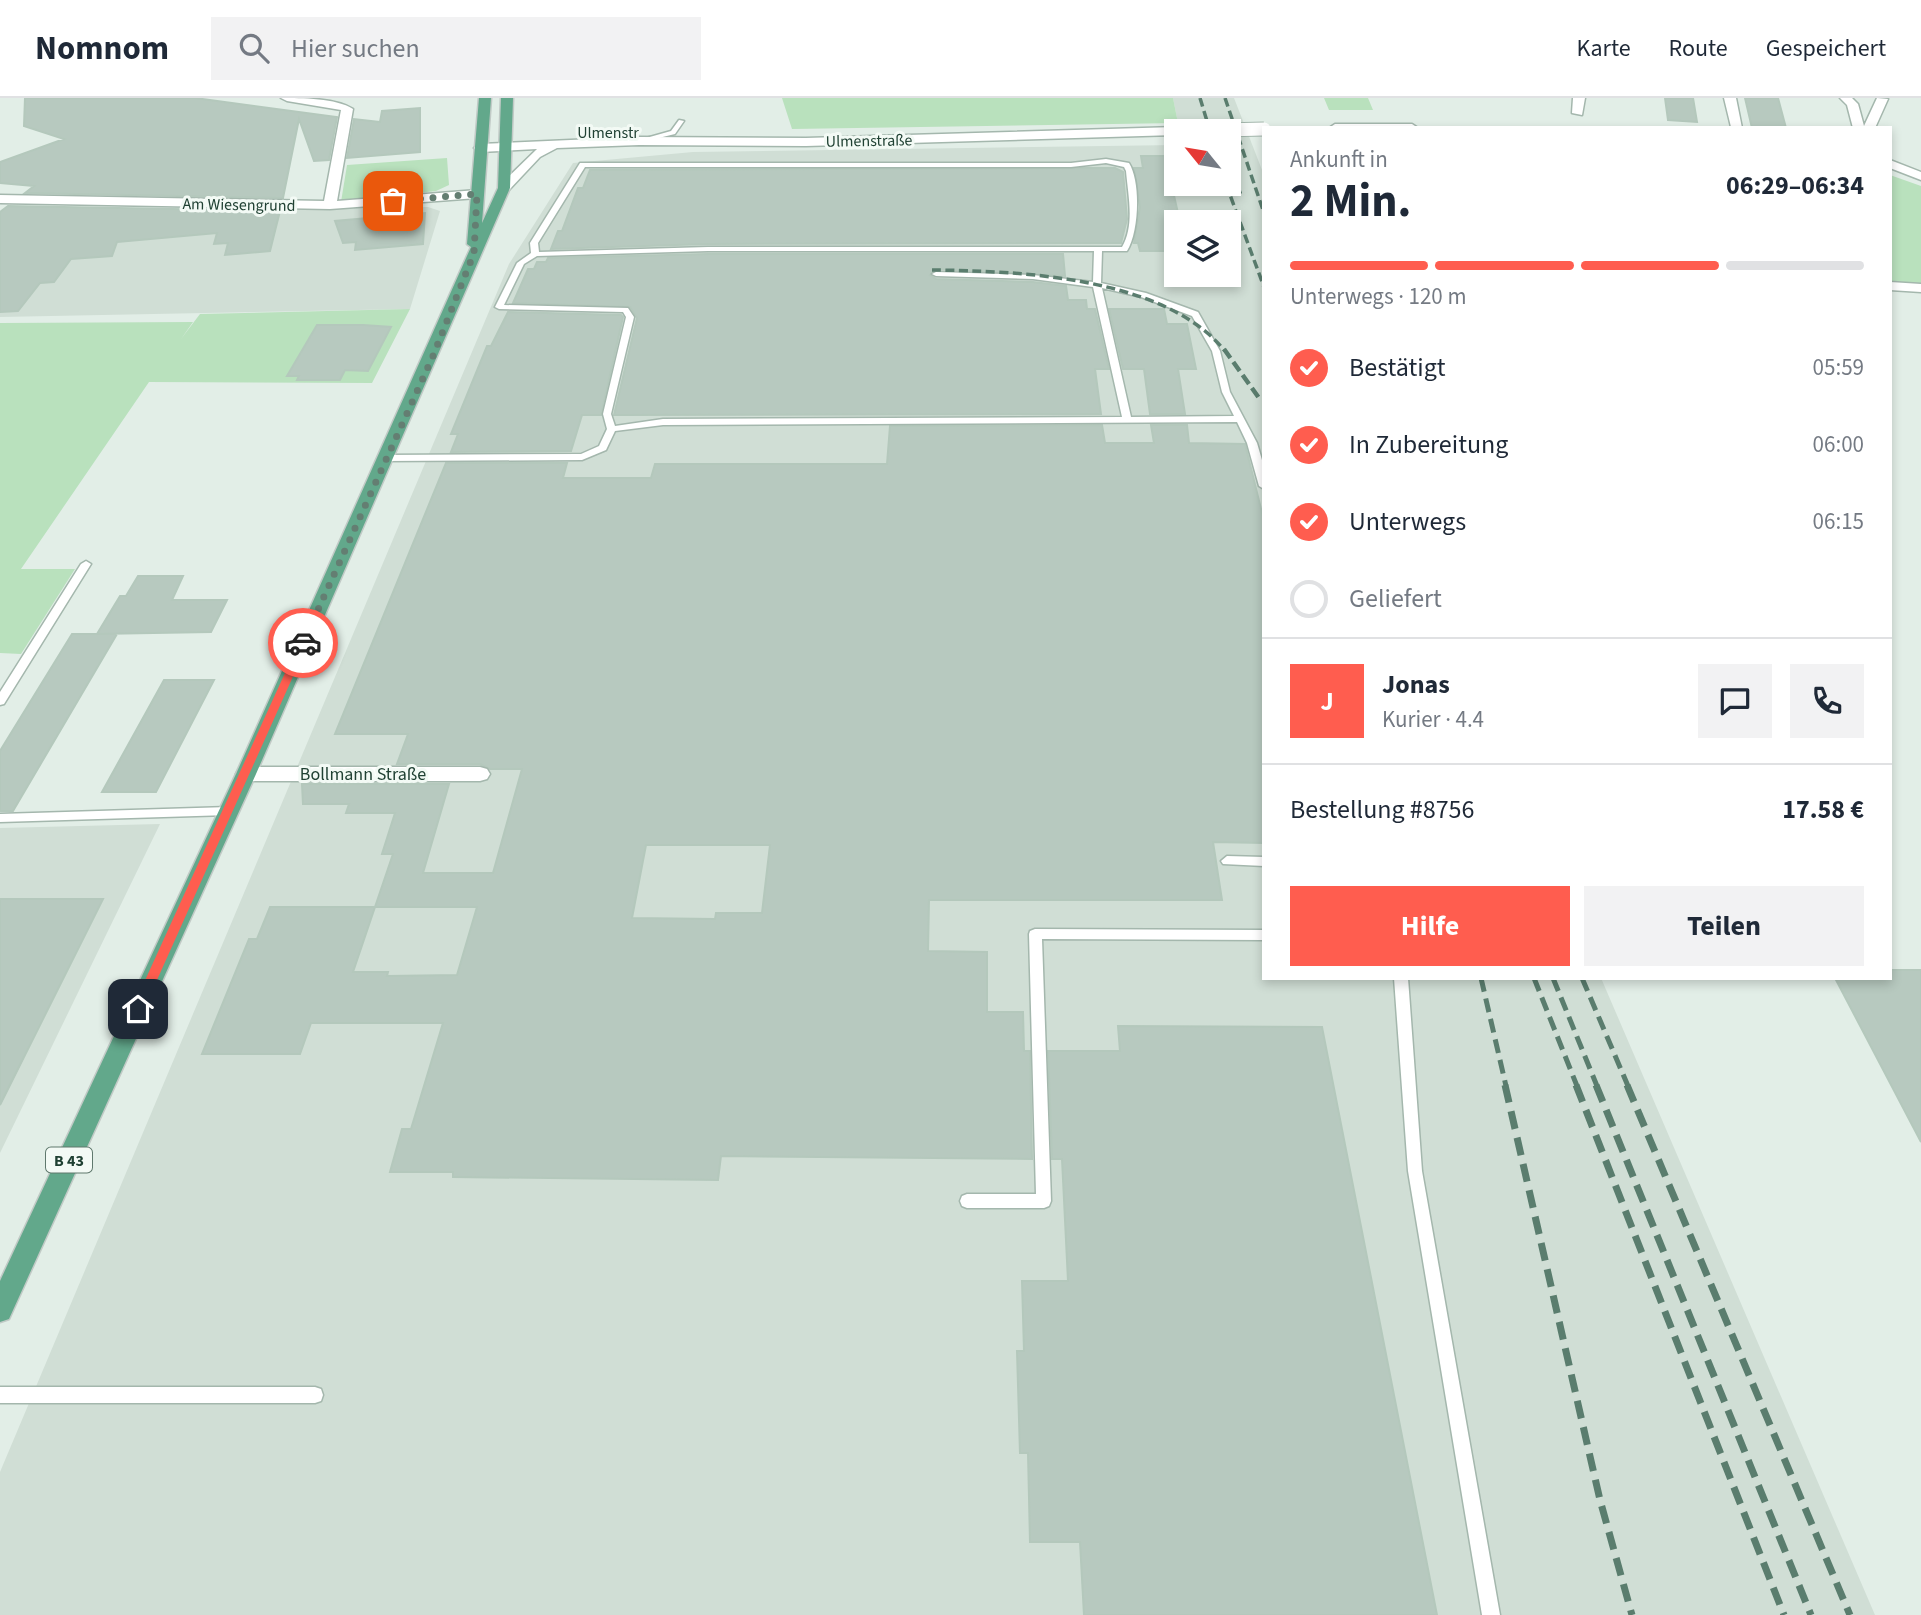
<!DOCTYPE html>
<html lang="de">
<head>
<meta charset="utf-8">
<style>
	body { margin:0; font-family:"Source Sans 3",sans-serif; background:#f2f2f3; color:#1f2937; height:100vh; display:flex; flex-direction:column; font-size:26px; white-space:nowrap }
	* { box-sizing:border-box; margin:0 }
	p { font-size:23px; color:#747a83 }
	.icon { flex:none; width:38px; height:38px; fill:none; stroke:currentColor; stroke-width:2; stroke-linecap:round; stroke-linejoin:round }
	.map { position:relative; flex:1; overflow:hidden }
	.sheet { position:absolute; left:1262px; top:28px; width:630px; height:854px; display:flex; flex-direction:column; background:#fff; border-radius:0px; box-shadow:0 4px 10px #0003 }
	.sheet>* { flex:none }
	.needle { width:46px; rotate:300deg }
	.fabs { position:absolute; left:1164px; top:21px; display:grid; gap:14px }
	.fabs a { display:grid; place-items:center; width:77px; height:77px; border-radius:0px; background:#fff; box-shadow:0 4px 10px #0003; font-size:35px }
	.pin { position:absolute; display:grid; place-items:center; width:60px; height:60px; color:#fff; margin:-30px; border-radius:14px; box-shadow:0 4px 10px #0006 }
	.courier { position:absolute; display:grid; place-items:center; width:70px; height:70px; margin:-35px; border:5px solid #ff5d4f; border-radius:50%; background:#fff; color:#222; box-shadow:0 2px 9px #0007 }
	.summary em { font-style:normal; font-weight:700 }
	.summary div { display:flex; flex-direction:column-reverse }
	.summary { display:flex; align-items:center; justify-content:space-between; height:119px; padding:0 28px }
	h1 { font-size:46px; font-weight:700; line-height:52px }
	.bar { display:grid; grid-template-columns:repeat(4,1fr); gap:10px 7px; align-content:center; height:84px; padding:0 28px }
	.bar i { height:9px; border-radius:5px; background:#e0e1e3 }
	.bar .selected { background:#ff5d4f }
	.bar p { grid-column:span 4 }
	.line { display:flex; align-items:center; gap:18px; padding:0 28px; border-top:2px solid #e0e1e3 }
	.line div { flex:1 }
	.round { display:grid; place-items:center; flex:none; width:74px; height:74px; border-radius:0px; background:#f2f2f3 }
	ol { padding:0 28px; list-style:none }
	li { display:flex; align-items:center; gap:21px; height:77px }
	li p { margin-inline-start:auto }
	li .icon { padding:7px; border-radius:50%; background:#ff5d4f; color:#fff; stroke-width:4 }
	li:last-child { color:#747a83 }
	li i { width:38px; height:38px; border:4px solid #e0e1e3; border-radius:50% }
	.button { display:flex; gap:14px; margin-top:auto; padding:14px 28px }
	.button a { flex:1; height:80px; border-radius:0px; background:#ff5d4f; color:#fff; font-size:28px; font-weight:700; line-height:80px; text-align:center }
	.button a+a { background:#f2f2f3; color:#1f2937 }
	header { display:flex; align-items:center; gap:42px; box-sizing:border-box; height:98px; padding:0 35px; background:#fff; border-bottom:2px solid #e0e1e3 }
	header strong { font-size:33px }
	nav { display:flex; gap:38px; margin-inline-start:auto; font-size:24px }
	.search { width:490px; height:63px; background:#f2f2f3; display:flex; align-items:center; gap:18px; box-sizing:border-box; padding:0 24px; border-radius:0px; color:#747a83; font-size:26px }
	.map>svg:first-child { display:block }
	.built { fill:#d0ded5; fill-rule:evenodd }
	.green { fill:#b9e1bd }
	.building { fill:#b7c9bf; stroke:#b4c8bc; stroke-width:2; fill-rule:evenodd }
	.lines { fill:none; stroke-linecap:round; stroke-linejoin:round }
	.service-casing { stroke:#a4b7ad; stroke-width:3 }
	.minor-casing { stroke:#a4b7ad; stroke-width:3 }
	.primary-casing { stroke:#c1cac6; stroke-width:3 }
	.service { fill:#fff; fill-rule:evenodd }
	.minor { fill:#fff; fill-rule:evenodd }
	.primary { fill:#62a88b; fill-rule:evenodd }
	.rail-far3 { stroke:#5a7d6e; stroke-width:3.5; stroke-dasharray:9 4.5; stroke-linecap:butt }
	.rail-far2 { stroke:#5a7d6e; stroke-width:4.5; stroke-dasharray:11 5; stroke-linecap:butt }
	.rail-far1 { stroke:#5a7d6e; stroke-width:5; stroke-dasharray:14 7; stroke-linecap:butt }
	.rail { stroke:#5a7d6e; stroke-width:7; stroke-dasharray:18 9; stroke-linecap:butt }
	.minor-bridge-casing { stroke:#a4b7ad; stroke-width:15; stroke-linecap:butt }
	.minor-bridge { stroke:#fff; stroke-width:13 }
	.route { fill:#ff5d4f }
	.done { stroke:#647e72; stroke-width:7; stroke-dasharray:0 12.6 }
	.labels { text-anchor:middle; stroke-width:6; stroke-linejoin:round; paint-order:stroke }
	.far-street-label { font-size:16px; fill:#204133; stroke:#f3faf5 }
	.shield { fill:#f3faf5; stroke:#5f786d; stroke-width:2 }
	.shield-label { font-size:16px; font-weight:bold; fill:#204133 }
	.street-label { font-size:18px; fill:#204133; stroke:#f3faf5 }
</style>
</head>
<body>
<header>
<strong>Nomnom</strong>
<div class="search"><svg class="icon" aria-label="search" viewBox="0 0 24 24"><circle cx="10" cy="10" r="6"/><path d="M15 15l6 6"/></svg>Hier suchen</div>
<nav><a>Karte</a><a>Route</a><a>Gespeichert</a></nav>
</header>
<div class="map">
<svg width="1921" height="1517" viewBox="0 0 1921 1517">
	<rect width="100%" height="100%" fill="#e2eee7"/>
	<path class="built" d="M 1173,0 L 1234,0 L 1264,77 L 1264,880 L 1601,880 L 1875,1517 L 0,1517 L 0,1374 L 509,166 L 573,65 L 693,54 L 1176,47 L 1176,86 L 1228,86 L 1228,33 L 1184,33 L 1178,25 ZM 1176,124 L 1228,124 L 1228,177 L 1176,177 Z
		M 428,109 L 440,113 L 410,211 L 0,219 L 0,166 L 144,112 Z
		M 160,726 L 0,1055 L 0,730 Z"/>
	<path class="green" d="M 782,0 L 1173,0 L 1178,25 L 792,31 Z
		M 1324,0 L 1368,0 L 1373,12 L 1329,12 Z
		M 447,60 L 449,87 L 436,93 L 341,104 L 347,67 Z
		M 1890,77 L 1921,88 L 1921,185 L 1890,184 Z
		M 410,211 L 372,285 L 149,284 L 21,471 L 75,471 L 21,556 L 0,555 L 0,225 L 193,224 L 181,241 L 200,216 Z"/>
	<path class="building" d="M 25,0 L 195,0 L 337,19 L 329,62 L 314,63 L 299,21 L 283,100 L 25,95 L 34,88 L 0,85 L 0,64 L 64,41 L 24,28 Z
		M 1665,0 L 1693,0 L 1697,24 L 1668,22 Z
		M 1745,0 L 1778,0 L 1786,30 L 1752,30 Z
		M 420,10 L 420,54 L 347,60 L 354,21 L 380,24 L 382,13 Z
		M 1141,58 L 1165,58 L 1180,124 L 1176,124 L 1176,153 L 1140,153 L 1138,145 L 1134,145 L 1140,109 L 1134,70 L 1143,70 Z
		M 1088,70 L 1115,70 L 1123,74 L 1127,121 L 1121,145 L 708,146 L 551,151 L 558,133 L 562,133 L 578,90 L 583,90 L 590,72 Z
		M 8,108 L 280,113 L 270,153 L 225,157 L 228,145 L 214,146 L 217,135 L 117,144 L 112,158 L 71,161 L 54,184 L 40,185 L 18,213 L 0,214 L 0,114 Z
		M 425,115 L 423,146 L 355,152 L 356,144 L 343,145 L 335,123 Z
		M 708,156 L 1063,156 L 1065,178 L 936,171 L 930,177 L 936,181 L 1033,184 L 1066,188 L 1068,202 L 1086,202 L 1087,211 L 1095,211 L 1109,271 L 1095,271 L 1101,316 L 614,317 L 637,220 L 630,209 L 513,205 L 528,171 L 534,171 L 537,164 L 546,164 L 548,160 Z
		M 1109,211 L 1164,211 L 1167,226 L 1187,226 L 1196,271 L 1178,271 L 1185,316 L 1150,316 L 1144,271 L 1123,271 Z
		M 508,214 L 621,217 L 623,219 L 601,317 L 582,317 L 571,353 L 451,354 L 458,336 L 451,336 L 487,248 L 491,248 Z
		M 317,227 L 363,227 L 391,229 L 368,273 L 345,272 L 340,282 L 297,282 L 299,278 L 287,278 Z
		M 1102,327 L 1105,345 L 1154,345 L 1151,327 L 1187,327 L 1189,345 L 1245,346 L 1264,423 L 1264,745 L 1213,744 L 1222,802 L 929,802 L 928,853 L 987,854 L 987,914 L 1023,914 L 1024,953 L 1030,953 L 1032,1061 L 721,1058 L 718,1082 L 453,1079 L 453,1074 L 390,1074 L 402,1031 L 411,1031 L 443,925 L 311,925 L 300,956 L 202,956 L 249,841 L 257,841 L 270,809 L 375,809 L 393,756 L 382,756 L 395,715 L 346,715 L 349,706 L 303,706 L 302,686 L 449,686 L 423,775 L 493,775 L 522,671 L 490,671 L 480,666 L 397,666 L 408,636 L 335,636 L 446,365 L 567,365 L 563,380 L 651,380 L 655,366 L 887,366 L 890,328 ZM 646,747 L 770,747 L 762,815 L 716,815 L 715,821 L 632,820 ZM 375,809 L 477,809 L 457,877 L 387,878 L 388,874 L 353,874 Z
		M 138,478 L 183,478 L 172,502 L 227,502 L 211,534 L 97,536 L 120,498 L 126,498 Z
		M 72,536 L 117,536 L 13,713 L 0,713 L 0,653 Z
		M 164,582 L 214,582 L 156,694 L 102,694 Z
		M 0,801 L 103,801 L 0,1007 Z
		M 1890,872 L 1921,872 L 1921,1044 L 1835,880 L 1890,880 Z
		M 1118,928 L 1322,929 L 1437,1517 L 1084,1517 L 1080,1444 L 1030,1444 L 1028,1355 L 1020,1355 L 1017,1253 L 1024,1253 L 1022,1183 L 1068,1183 L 1062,1061 L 1052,1061 L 1048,953 L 1120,953 Z"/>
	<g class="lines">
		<defs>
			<path id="service" d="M 679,22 L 684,23 L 675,36 L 642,44 L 639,42 L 671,33 Z
				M 1106,61 L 1129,65 C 1141,84 1139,134 1127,153 L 1102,153 L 1101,185 L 1146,195 L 1198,214 L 1220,253 L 1230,294 L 1257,345 L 1264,369 L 1264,391 L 1259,388 L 1247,345 L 1237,324 L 663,327 L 615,333 L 606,352 L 582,362 L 385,363 L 380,360 L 385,357 L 581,356 L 599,348 L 607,331 L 603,316 L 626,219 L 623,214 L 499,211 L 495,209 L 517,165 L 531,155 L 530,145 L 580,65 L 1071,65 ZM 1106,65 L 1124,69 L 1126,73 C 1128,97 1135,127 1122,149 L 708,149 L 539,154 L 538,145 L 585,69 L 1071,69 ZM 708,153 L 1094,153 L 1093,184 L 1033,177 L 936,174 L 932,176 L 936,178 L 1033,181 L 1093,189 L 1122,319 L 663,321 L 615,328 L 611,316 L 634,219 L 628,210 L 504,207 L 524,166 L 537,158 ZM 1102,190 L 1141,199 L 1192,218 L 1212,253 L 1222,294 L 1234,318 L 1131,319 Z
				M 86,463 L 91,466 L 4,606 L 0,607 L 0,594 L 81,466 Z
				M 229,709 L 235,713 L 229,717 L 0,724 L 0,716 Z
				M 1227,758 L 1264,759 L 1264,768 L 1223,766 L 1221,763 Z
				M 1035,831 L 1264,832 L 1264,842 L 1042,841 L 1051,1103 L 1049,1108 L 1044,1110 L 967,1110 L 962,1108 L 960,1103 L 962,1098 L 967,1096 L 1036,1096 L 1029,836 L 1030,833 Z
				M 1394,880 L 1408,880 L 1422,1073 L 1500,1517 L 1482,1517 L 1408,1073 Z
				M 0,1289 L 315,1289 L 321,1291 L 323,1297 L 321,1303 L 315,1305 L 0,1305 Z"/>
			<path id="minor" d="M 281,0 C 302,0 336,0 353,11 L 337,103 L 477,92 L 483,96 L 477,100 L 330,111 L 0,105 L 0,97 L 324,103 L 341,12 L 287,3 Z
				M 1573,0 L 1585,0 L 1582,17 L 1572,15 Z
				M 1724,0 L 1736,0 L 1742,30 L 1731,29 Z
				M 1840,0 L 1852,0 L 1858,6 L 1864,28 L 1877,0 L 1888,1 L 1875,30 L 1853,30 L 1847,7 Z
				M 1335,26 L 1412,26 L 1418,30 L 1329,30 Z
				M 1176,29 L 1182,33 L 1176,33 L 1176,37 L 806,48 L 639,47 L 557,50 L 540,59 L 508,93 L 500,93 L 500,87 L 537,51 L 480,54 L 474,50 L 480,46 L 639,39 L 806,40 Z
				M 1890,62 L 1921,74 L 1921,82 L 1890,70 Z
				M 1890,184 L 1921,186 L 1921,194 L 1890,192 Z
				M 246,669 L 480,669 L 487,671 L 490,676 L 487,681 L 480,683 L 246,683 L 239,681 L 236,676 L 239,671 Z"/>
			<path id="primary" d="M 479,0 L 491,0 L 482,125 L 498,90 L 501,0 L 513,0 L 510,90 L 256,676 L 9,1221 L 0,1224 L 0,1183 L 236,676 L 471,149 L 467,146 Z"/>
		</defs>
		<use href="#service" class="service-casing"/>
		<use href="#minor" class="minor-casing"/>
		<use href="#primary" class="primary-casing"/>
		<use href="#service" class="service"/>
		<use href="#minor" class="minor"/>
		<use href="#primary" class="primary"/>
		<path class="rail-far3" d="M 1200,0 L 1210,33
			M 1225,0 L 1264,115
			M 1228,62 L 1241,97
			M 1226,86 L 1264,189
			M 932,172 C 1021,173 1165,179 1225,253"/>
		<path class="rail-far2" d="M 1224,251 L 1259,300"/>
		<path class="rail-far1" d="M 1481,880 L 1506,988
			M 1534,880 L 1577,988
			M 1553,880 L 1597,988
			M 1582,880 L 1628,988"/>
		<path class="rail" d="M 1505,987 L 1600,1402 L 1632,1517
			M 1576,987 L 1784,1517
			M 1596,987 L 1811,1517
			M 1627,987 L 1850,1517"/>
		<defs>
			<path id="minor-bridge" d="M 1183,33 L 1264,31"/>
		</defs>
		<use href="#minor-bridge" class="minor-bridge-casing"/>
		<use href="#minor-bridge" class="minor-bridge"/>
	</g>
	<path class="route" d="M 300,542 L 308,545 L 144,911 L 138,916 L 134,915 L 132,911 Z"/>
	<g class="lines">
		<path class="done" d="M 303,545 L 433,258 L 474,155 L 477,96 L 393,103"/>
	</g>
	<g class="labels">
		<g class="far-street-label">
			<text x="608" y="40">Ulmenstr</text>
			<text transform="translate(869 42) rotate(-1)" y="6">Ulmenstraße</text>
			<text transform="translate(239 106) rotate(1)" y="6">Am Wiesengrund</text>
		</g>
		<rect class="shield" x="46" y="1049.5" width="46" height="25" rx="5"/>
		<g class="shield-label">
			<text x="69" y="1068">B 43</text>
		</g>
		<g class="street-label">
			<text x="363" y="682">Bollmann Straße</text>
		</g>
	</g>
</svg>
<div class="fabs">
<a><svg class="needle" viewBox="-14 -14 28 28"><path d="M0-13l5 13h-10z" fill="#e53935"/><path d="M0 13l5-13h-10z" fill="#747a83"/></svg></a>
<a><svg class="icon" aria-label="layers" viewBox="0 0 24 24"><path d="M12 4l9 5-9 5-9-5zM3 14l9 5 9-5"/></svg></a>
</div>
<div class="pin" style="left:393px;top:103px;background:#ea580c"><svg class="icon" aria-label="bag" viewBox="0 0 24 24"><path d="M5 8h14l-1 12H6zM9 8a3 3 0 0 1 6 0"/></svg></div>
<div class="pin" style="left:138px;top:911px;background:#1f2937"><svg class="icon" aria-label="home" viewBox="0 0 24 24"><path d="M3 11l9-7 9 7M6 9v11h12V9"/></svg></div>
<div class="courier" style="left:303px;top:545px"><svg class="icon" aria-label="car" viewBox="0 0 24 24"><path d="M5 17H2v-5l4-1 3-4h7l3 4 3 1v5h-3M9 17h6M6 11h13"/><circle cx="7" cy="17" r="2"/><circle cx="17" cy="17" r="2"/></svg></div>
<section class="sheet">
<div class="summary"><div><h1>2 Min.</h1><p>Ankunft in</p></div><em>06:29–06:34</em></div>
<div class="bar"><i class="selected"></i><i class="selected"></i><i class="selected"></i><i></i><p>Unterwegs · 120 m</p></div>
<ol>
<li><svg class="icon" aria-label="check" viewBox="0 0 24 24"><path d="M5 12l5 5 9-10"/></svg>Bestätigt<p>05:59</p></li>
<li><svg class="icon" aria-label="check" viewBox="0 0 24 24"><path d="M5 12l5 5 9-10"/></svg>In Zubereitung<p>06:00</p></li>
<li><svg class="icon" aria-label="check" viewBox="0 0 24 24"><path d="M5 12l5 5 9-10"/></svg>Unterwegs<p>06:15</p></li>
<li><i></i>Geliefert</li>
</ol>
<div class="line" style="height:126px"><b class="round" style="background:#ff5d4f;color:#fff">J</b><div><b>Jonas</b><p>Kurier · 4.4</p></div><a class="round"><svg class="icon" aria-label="chat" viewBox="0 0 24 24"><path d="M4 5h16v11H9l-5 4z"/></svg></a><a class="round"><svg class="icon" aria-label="phone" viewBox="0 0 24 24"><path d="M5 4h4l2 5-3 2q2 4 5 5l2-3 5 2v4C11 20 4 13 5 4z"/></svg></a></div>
<div class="line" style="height:91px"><div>Bestellung #8756</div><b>17.58 €</b></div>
<div class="button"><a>Hilfe</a><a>Teilen</a></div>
</section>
</div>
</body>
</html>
